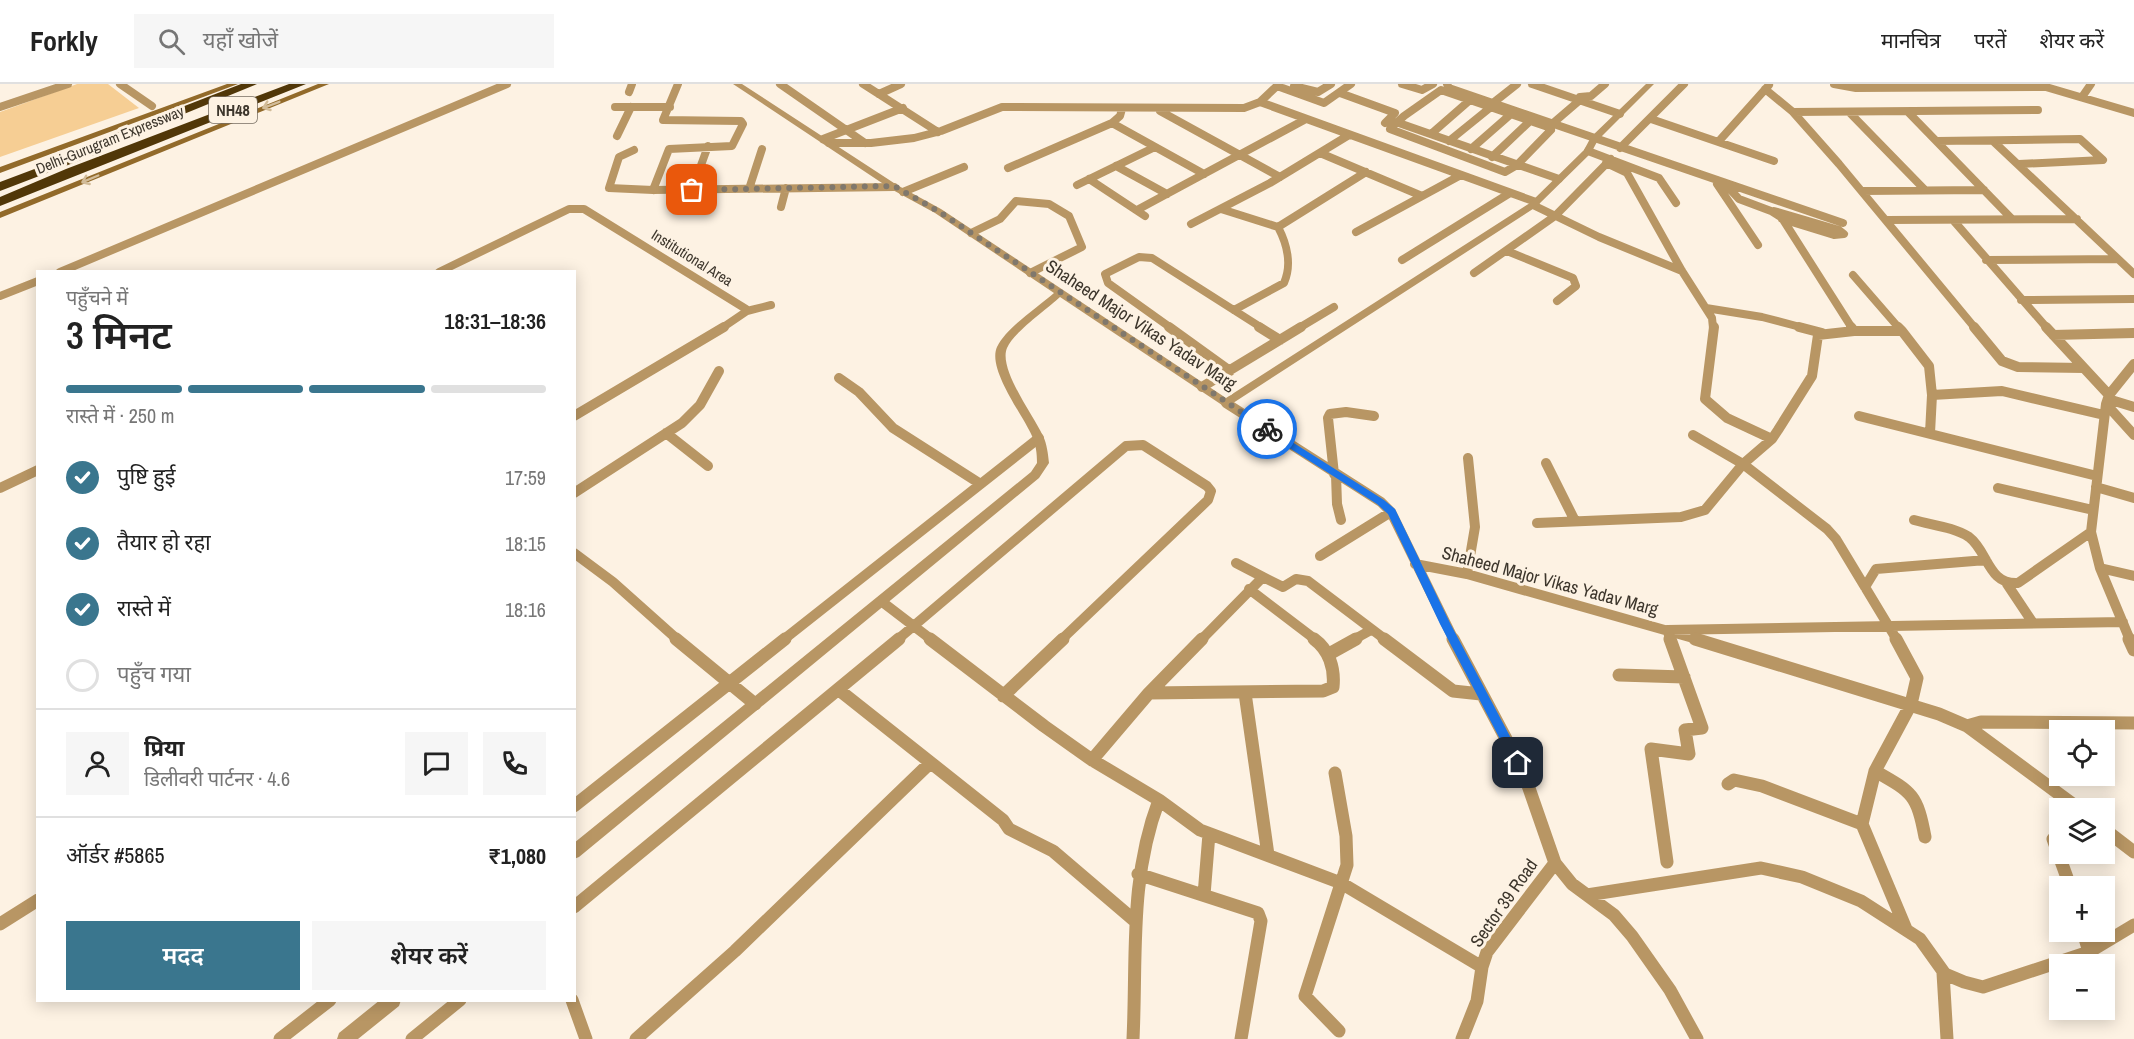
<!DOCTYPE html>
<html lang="hi">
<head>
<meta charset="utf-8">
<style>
	body { margin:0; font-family:"Archivo Narrow","Noto Sans Devanagari",sans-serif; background:#f6f6f6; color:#222; height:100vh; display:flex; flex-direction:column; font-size:22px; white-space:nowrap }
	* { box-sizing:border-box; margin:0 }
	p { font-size:20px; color:#767676 }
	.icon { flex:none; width:33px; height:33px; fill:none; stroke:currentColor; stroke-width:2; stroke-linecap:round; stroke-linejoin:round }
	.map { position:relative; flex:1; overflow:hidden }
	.side { position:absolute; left:36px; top:186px; width:540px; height:732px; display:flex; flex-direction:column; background:#fff; border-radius:0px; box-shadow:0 3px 15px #0003 }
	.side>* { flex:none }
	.fabs { position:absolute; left:2049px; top:636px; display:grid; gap:12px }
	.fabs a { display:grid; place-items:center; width:66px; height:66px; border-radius:0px; background:#fff; box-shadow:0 3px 15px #0003; font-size:30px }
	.pin { position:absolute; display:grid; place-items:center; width:51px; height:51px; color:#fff; margin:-26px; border-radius:12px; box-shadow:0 3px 9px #0006 }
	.courier { position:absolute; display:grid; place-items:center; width:60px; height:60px; margin:-30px; border:4px solid #1a73e8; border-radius:50%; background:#fff; color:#222; box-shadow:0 2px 8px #0007 }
	.summary em { font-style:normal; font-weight:600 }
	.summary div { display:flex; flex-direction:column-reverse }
	.summary { display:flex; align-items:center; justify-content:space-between; height:102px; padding:0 30px }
	h1 { font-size:39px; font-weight:600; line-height:45px }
	.bar { display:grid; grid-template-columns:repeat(4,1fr); gap:9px 6px; align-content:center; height:72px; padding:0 30px }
	.bar i { height:8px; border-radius:4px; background:#e0e0e0 }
	.bar .current { background:#3a768e }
	.bar p { grid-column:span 4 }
	.line { display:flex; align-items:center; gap:15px; padding:0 30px; border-top:2px solid #e0e0e0 }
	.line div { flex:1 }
	.round { display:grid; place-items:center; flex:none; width:63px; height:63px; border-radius:0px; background:#f6f6f6 }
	ol { padding:0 30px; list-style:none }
	li { display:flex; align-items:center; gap:18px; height:66px }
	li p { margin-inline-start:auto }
	li .icon { padding:6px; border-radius:50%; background:#3a768e; color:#fff; stroke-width:4 }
	li:last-child { color:#767676 }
	li i { width:33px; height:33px; border:3px solid #e0e0e0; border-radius:50% }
	.button { display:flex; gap:12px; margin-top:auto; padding:12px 30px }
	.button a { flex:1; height:69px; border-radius:0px; background:#3a768e; color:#fff; font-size:24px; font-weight:600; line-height:69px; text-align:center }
	.button a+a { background:#f6f6f6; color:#222 }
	header { display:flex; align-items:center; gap:36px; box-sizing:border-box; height:84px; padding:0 30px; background:#fff; border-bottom:2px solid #e0e0e0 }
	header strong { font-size:28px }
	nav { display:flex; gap:33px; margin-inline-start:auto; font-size:21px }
	.search { width:420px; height:54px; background:#f6f6f6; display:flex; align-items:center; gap:15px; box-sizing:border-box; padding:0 21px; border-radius:0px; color:#767676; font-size:22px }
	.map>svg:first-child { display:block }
	.green { fill:#f6ce94 }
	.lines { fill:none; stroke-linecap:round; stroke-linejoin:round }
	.minor-far2 { stroke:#b89664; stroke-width:8 }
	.minor-far1 { stroke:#b89664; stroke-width:10 }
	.minor { stroke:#b89664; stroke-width:13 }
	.tertiary { fill:#b89664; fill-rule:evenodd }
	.secondary { fill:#926a2a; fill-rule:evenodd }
	.motorway { fill:#513708; fill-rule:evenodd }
	.oneway { stroke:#d2bc99 }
	.route { fill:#1a73e8 }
	.done { stroke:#80786c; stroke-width:6; stroke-dasharray:0 10.8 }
	.labels { text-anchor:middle; stroke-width:6; stroke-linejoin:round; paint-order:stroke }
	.far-street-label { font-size:15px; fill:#3d362c; stroke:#fdf2e3 }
	.shield { fill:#fdf2e3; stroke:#776e63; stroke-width:1.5 }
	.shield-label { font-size:16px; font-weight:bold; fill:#3d362c }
	.street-label { font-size:18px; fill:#3d362c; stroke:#fdf2e3 }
</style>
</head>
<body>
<header>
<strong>Forkly</strong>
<div class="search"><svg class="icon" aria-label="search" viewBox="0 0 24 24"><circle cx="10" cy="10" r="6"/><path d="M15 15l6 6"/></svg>यहाँ खोजें</div>
<nav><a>मानचित्र</a><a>परतें</a><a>शेयर करें</a></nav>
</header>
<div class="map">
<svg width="2134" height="955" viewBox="0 0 2134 955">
	<rect width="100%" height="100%" fill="#fdf2e3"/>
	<path class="green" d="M 77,0 L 108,0 L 139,24 L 0,73 L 0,28 Z"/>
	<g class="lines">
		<path class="minor-far2" d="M 120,0 L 152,22
			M 780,0 L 865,59
			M 863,0 L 938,48
			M 1402,0 L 1422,6 L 1433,0
			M 1447,0 L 1449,4 L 1843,139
			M 1532,0 L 1620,30
			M 1834,0 L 1856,4 L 2046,3
			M 2039,1 L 2134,29
			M 1277,2 L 1324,19 L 1351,0
			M 1294,2 L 1318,8 L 1331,0
			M 1765,5 L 1793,28 L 1839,80 L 1975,244
			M 1441,6 L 1548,43 L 1551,46 L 1517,81 L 1505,88 L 1390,45 L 1404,32 Z
			M 629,8 L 632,0
			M 1340,9 L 1395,29 L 1385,39
			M 879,10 L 901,0
			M 1580,13 L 1591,12 L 1605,0
			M 2082,13 L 2091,0
			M 1260,18 L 1536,118
			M 1493,19 L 1517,0
			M 0,23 L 68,0
			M 615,23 L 670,23
			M 1160,27 L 1280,93
			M 1793,28 L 2038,26
			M 1849,28 L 1925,106
			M 1908,28 L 2012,135
			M 1651,35 L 1774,77
			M 1396,38 L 1559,95
			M 1112,39 L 1204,90
			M 1552,40 L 1580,16
			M 1431,50 L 1470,16
			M 617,52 L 631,23
			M 823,55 L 903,24
			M 1449,57 L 1491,23
			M 1719,57 L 1769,1
			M 1937,57 L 2080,55 L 2103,76 L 2019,80
			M 1993,57 L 2134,190
			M 829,59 L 871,59 L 914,54 L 941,47 L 1002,23 L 1244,24 L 1260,18 L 1279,0
			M 1620,64 L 1684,0
			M 1471,65 L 1511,30
			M 634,66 L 619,73 L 609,104 L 653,106 L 894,103
			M 1588,67 L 1659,94 L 1676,119
			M 1320,69 L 1422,112
			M 1492,73 L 1530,37
			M 1606,79 L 1627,89 L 1682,187 L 1712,234 L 1713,244
			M 1116,82 L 1167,110
			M 1008,84 L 1112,39 L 1120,32 L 1122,25
			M 1089,95 L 1145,132
			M 1723,98 L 1739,115 L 1771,127 L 1782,134 L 1852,244
			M 1717,100 L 1758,161
			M 1077,101 L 1155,63
			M 749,105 L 762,65
			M 653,106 L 669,65 L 732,62 L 743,40 L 741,37 L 663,36 L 678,0
			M 692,106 L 708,62
			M 1862,107 L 1984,106
			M 903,108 L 964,83
			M 1533,121 L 1599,153 L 1682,187
			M 781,123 L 786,104
			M 1221,125 L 1278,143 C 1287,160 1292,181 1284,199 L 1234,226
			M 1137,126 L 1306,35
			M 1774,127 L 1839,146 L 1844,150 L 1834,151 L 1782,135
			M 1887,136 L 2077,135
			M 1953,136 L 2047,244
			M 1191,140 L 1270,99 L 1349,51
			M 1278,143 L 1366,88
			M 1356,148 L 1461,91
			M 971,149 L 1000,135 L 1016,117 L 1049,120 L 1069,132 L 1082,163 L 1030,189
			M 1507,167 L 1573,194 L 1576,202 L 1557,217
			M 1402,176 L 1510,109
			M 1986,176 L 2117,175
			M 60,188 L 507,0
			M 439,188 L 569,125 L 584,125 L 746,225 L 747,227 L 722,244
			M 1474,189 L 1555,132 L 1611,75
			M 1853,191 L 1899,244
			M 0,212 L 38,197
			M 2021,216 L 2134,215
			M 1706,224 L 1762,233 L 1804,244
			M 747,227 L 771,221
			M 1171,244 L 1108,199 L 1105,190 L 1139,173 L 1152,174 L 1262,244
			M 1299,244 L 1334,223"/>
		<path class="minor-far1" d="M 1169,243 L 1230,287
			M 1259,243 L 1280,256
			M 1714,243 L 1705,315 L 1727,334 L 1772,355
			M 1799,243 L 1822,249
			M 1974,243 L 2002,277 L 2018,283 L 2084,284
			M 2046,243 L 2109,311
			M 1854,247 L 1902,247 L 1898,243
			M 1902,247 L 1929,282 L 1932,311 L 1930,349
			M 2053,251 L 2134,249
			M 839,294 L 859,308 L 893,344 L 979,399
			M 1202,303 L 1301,243
			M 1932,311 L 2002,307 L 2104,331
			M 2108,315 L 2134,323
			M 1226,319 L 1381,418 L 1391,428 L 1454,556
			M 2106,320 L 2134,351
			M 574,332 L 724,243
			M 1859,332 L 2097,392
			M 666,349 L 708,382
			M 1693,351 L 1743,380 L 1827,445 L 1836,455 L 1897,556
			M 1546,379 L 1575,437
			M 1334,390 L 1328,334 L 1330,330 L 1346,328 L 1374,332
			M 1336,391 L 1337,420 L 1341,436
			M 2096,403 L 2134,414
			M 0,404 L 38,386
			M 1998,404 L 2093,426
			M 574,409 L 682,339 L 700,321 L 719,287
			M 1914,436 C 1931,441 1954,443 1969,453 C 1988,467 1988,501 2018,499 L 2091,448
			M 1537,439 L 1681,433 L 1705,426 L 1743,380 L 1772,355 L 1778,346 L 1812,292 L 1818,251 L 1854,247 L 1851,243
			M 574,469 L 613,498 L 678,556
			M 1320,472 L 1391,428
			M 1415,480 L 1467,490 L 1700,556
			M 2100,484 L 2134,492
			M 1467,490 L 1475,443 L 1468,374
			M 1263,493 L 1283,503 L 1296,495 L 1308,497 L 1386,556
			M 2007,500 L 2033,539
			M 1865,503 L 1876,485 L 1986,476
			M 1249,505 L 1316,556
			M 881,517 L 932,556
			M 783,556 L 1039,354
			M 897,556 L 1126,362 L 1143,361 L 1207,402 L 1211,407 L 1208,416 L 1061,556
			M 1201,556 L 1263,493 L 1236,479
			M 1353,556 L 1371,546
			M 1671,556 L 1667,546 L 2123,538
			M 2130,556 L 2100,484 L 2091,448 L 2106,320 L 2109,311 L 2134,280"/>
		<path class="minor" d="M 676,555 L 755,620
			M 930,555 L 1044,642 L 1092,676 L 1159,716 L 1200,746 L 1341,799 L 1482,883
			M 1384,555 L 1453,607 L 1481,610
			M 1453,555 L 1523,687 L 1555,779 L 1572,800 L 1614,831 L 1632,852 L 1670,906 L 1697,955
			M 1695,555 L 1939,630 L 1967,642 L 2078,724
			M 1896,555 L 1917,594 L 1911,620 L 1875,687 L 1862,740 L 1906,845
			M 2129,555 L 2134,566
			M 1329,570 L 1356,555
			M 1619,591 L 1684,593
			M 839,606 L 1003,736 L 1009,745 L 1053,767 L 1135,837
			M 1149,609 L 1323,607 L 1333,603 C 1335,584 1329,566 1314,555
			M 1245,609 L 1268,771
			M 1003,612 L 1063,555
			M 1967,642 L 1981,638 L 2134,639
			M 1092,676 L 1149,609 L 1202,555
			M 1875,687 C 1912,708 1917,710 1925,753
			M 1335,689 L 1346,752 L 1347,781 L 1305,912 L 1339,947
			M 1728,700 L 1734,696 L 1762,702 L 1862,740
			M 574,722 L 785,555
			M 2104,745 L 2134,768
			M 2053,755 L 2070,802
			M 1667,778 L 1651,665 L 1689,670 L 1685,646 L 1702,644 L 1670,555
			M 1138,790 L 1258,829 L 1261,837 L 1241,955
			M 1204,811 L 1209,750
			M 1587,811 L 1761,784 L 1802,793 L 1861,817 L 1920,855 L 1945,890 L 1964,898 L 1983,903 L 2089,868 L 2134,841
			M 574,823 L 899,555
			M 0,840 L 38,816
			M 2083,848 L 2089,868
			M 1943,889 L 1947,955
			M 572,916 L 586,955
			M 280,955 L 330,916
			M 412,955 L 460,916
			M 636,955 L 735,867 L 930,679
			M 1133,955 C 1137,872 1129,795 1159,716
			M 1462,955 L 1477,917 L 1482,883 L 1487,868 L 1555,779"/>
		<path class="tertiary" d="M 733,0 L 742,0 L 897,101 L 941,125 L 1226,314 L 1530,119 L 1584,66 L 1591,53 L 1646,0 L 1654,0 L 1598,56 L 1591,69 L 1536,123 L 1230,321 L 1222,321 L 1060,213 C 1047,225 1014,248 1007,264 C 998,285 1034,332 1043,352 C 1047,360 1048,370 1049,379 L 1039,394 L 579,773 L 574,775 L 574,759 L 1031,388 L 1037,379 C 1037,370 1036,360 1032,352 C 1023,331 987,285 997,263 C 1007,243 1037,224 1054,209 L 935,129 L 891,105 Z
			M 380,916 L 401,916 L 399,922 L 358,955 L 337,955 L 339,949 Z"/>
		<path class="secondary" d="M 227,0 L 238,0 L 0,89 L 0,83 Z
			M 318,0 L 329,0 L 0,134 L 0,128 Z"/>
		<path class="motorway" d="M 241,0 L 257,0 L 118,57 L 94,71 L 90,72 L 84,68 L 110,51 Z
			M 289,0 L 306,0 L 0,122 L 0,113 L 66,85 Z
			M 77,69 L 81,70 L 83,73 L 81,76 L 0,107 L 0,98 Z"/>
	</g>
	<defs><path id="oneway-shaft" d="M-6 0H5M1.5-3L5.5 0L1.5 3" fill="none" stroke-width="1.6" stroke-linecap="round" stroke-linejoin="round" transform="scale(1.5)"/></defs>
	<g class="oneway">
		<use href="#oneway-shaft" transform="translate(271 21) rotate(159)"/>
		<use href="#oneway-shaft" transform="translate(90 95) rotate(157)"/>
	</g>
	<path class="route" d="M 1267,342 L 1384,416 L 1395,425 L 1450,539 L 1522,675 L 1522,682 L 1514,682 L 1440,540 L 1388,430 L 1377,420 L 1264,348 L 1264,343 Z"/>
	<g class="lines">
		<path class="done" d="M 692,106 L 894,102 L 938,127 L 1267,345"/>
	</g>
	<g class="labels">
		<g class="far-street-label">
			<text transform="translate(110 56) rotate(-22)" y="5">Delhi-Gurugram Expressway</text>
			<text transform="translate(692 174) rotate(32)" y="5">Institutional Area</text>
		</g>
		<rect class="shield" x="209" y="13" width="48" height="26" rx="4.5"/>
		<g class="shield-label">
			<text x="233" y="32">NH48</text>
		</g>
		<g class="street-label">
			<text transform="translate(1141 241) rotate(33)" y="6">Shaheed Major Vikas Yadav Marg</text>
			<text transform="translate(1550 497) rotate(15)" y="6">Shaheed Major Vikas Yadav Marg</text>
			<text transform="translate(1504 819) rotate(-55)" y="6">Sector 39 Road</text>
		</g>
	</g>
</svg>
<div class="fabs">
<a><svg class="icon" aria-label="locate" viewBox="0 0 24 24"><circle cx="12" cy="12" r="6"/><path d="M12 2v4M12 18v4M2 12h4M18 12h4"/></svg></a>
<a><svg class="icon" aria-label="layers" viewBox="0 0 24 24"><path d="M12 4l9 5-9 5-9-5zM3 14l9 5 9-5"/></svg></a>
<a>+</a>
<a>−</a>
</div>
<div class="pin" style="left:692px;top:106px;background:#ea580c"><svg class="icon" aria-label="bag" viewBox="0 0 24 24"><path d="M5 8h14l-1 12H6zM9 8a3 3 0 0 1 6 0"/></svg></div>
<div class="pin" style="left:1518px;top:679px;background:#1f2937"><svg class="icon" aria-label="home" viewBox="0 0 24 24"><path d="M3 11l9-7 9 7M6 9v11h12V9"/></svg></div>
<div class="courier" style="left:1267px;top:345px"><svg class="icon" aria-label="bike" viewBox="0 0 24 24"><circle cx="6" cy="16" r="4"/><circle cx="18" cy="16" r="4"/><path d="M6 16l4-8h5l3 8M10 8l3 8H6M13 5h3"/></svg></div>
<section class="side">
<div class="summary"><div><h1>3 मिनट</h1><p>पहुँचने में</p></div><em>18:31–18:36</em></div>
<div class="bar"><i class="current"></i><i class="current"></i><i class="current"></i><i></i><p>रास्ते में · 250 m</p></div>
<ol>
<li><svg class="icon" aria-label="check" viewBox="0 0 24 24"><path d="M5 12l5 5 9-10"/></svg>पुष्टि हुई<p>17:59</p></li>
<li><svg class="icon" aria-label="check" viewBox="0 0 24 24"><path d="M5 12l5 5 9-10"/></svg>तैयार हो रहा<p>18:15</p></li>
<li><svg class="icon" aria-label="check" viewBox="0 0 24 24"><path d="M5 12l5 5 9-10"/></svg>रास्ते में<p>18:16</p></li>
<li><i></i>पहुँच गया</li>
</ol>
<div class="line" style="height:108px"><a class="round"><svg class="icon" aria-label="person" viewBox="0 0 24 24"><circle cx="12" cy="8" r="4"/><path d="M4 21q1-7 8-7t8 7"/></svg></a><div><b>प्रिया</b><p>डिलीवरी पार्टनर · 4.6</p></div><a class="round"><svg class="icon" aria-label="chat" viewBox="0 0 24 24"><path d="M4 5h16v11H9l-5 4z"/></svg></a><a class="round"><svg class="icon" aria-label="phone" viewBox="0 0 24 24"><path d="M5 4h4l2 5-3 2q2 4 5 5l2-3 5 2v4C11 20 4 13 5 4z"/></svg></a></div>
<div class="line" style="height:78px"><div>ऑर्डर #5865</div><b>₹1,080</b></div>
<div class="button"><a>मदद</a><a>शेयर करें</a></div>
</section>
</div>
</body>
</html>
